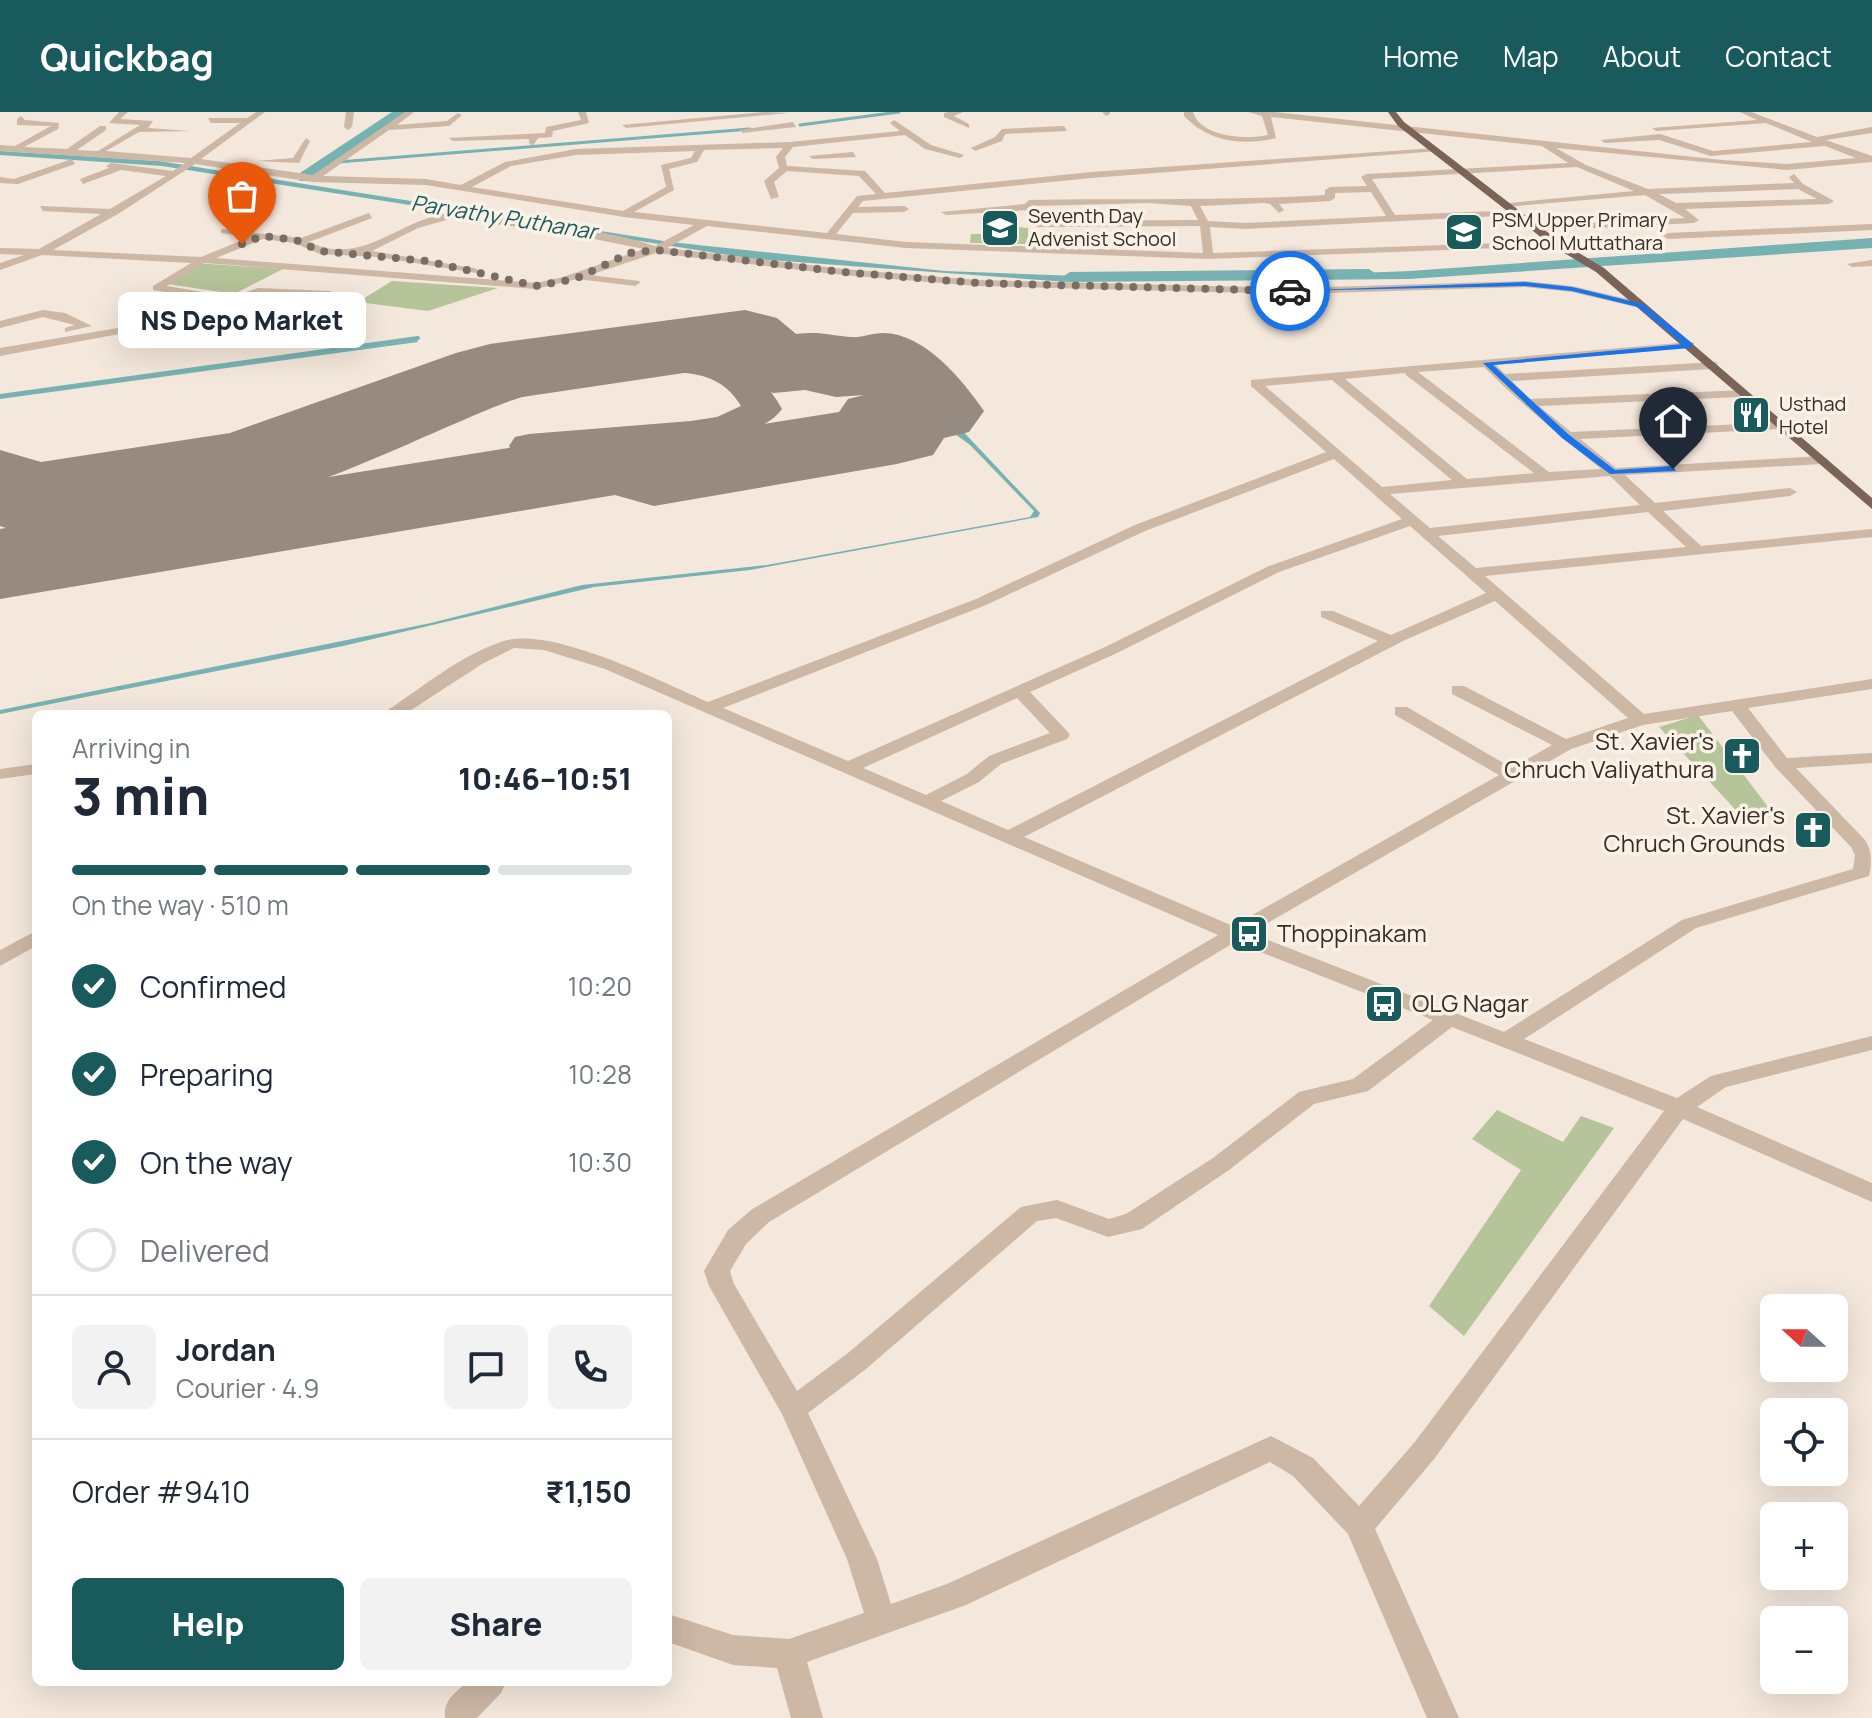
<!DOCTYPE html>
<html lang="en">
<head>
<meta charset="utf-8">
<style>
	body { margin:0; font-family:Manrope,sans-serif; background:#f2f2f3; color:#1f2937; height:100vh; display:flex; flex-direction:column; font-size:30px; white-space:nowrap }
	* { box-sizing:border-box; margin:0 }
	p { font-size:26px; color:#747a83 }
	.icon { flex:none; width:44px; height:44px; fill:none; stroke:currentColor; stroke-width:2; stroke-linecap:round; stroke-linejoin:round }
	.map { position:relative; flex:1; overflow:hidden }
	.side { position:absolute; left:32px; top:598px; width:640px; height:976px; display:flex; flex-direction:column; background:#fff; border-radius:12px; box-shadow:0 8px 32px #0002 }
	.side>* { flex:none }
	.needle { width:52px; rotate:291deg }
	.fabs { position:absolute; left:1760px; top:1182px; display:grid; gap:16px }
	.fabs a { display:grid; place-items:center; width:88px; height:88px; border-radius:12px; background:#fff; box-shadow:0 8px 32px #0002; font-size:40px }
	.pin { position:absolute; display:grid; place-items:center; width:68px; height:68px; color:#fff; margin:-82px -34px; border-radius:50% 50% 50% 0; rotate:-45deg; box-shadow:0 0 8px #0007 }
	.pin .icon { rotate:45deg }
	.courier { position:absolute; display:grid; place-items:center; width:80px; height:80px; margin:-40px; border:6px solid #1a73e8; border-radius:50%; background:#fff; color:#222; box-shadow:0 2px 10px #0007 }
	.bubble { position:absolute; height:56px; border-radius:12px; background:#fff; box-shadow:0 8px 32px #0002; font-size:26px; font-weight:800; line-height:56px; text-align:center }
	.headline em { font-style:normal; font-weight:800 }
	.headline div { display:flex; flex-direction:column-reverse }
	.headline { display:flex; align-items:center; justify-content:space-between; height:136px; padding:0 40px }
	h1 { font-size:52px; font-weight:800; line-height:60px }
	.bar { display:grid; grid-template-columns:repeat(4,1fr); gap:12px 8px; align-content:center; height:96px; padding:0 40px }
	.bar i { height:10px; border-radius:6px; background:#e0e1e3 }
	.bar .selected { background:#195a5d }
	.bar p { grid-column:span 4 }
	.line { display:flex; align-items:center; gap:20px; padding:0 40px; border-top:2px solid #e0e1e3 }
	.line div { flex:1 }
	.round { display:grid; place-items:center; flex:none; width:84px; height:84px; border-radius:12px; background:#f2f2f3 }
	ol { padding:0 40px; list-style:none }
	li { display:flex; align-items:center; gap:24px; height:88px }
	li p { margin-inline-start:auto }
	li .icon { padding:8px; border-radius:50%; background:#195a5d; color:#fff; stroke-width:4 }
	li:last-child { color:#747a83 }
	li i { width:44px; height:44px; border:4px solid #e0e1e3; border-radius:50% }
	.primary-button { display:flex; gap:16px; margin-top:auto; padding:16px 40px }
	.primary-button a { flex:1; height:92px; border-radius:12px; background:#195a5d; color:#fff; font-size:32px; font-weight:800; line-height:92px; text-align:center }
	.primary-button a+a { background:#f2f2f3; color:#1f2937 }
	header { display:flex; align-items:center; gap:48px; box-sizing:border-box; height:112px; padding:0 40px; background:#195a5d; color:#fff }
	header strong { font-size:38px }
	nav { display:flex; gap:44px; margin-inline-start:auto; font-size:28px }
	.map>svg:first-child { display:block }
	.green { fill:#b6c499 }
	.water { fill:#77b2b3 }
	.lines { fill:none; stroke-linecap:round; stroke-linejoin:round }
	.stream-far1 { stroke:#77b2b3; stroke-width:3 }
	.stream { stroke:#77b2b3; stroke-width:4 }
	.canal { fill:#77b2b3; fill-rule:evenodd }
	.river { fill:#77b2b3; fill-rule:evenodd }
	.taxiway { fill:#968a81; fill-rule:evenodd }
	.runway { fill:#968a81; fill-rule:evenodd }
	.minor { fill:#cdb7a5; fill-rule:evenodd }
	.major { fill:#7b6357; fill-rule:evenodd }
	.route { fill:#1a73e8 }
	.done { stroke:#7a6d66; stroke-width:8; stroke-dasharray:0 14.4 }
	.labels { text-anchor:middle; stroke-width:7; stroke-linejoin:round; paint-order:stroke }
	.far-poi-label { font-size:20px; fill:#382c27; stroke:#fbf2e7; text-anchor:start }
	.far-water-label { font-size:22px; font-style:italic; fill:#195a5d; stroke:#fbf2e7 }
	.poi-label { font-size:24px; fill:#382c27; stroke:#fbf2e7; text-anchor:end }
</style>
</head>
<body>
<header>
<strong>Quickbag</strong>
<nav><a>Home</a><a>Map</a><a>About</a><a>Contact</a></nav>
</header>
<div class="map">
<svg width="1872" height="1606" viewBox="0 0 1872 1606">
	<rect width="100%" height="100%" fill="#f4e7db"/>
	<path class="green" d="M 1016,104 L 1017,115 L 1028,116 L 1028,132 L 970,131 L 971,122 L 991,122 L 989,105 Z
		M 195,151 L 283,157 L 234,182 L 161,171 Z
		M 392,169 L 498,176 L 428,199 L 358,190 Z
		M 1698,603 L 1775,704 L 1744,707 L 1659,615 Z
		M 1497,998 L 1563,1030 L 1581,1004 L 1614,1016 L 1464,1224 L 1429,1194 L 1521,1058 L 1472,1027 Z"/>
	<path class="water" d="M 0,39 L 159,49 L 670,130 L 945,159 L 1134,166 L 1281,164 L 1410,159 L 1872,126 L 1872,136 L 1409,167 L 1068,170 L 754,147 L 162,54 L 0,43 Z
		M 417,228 L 418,230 L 0,287 L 0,285 Z
		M 958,314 L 1040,401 L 1038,405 L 750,458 L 594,475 L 343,534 L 0,602 L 0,598 L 431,511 L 582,473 L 767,453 L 1030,405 L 1034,399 L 970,333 L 947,316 Z"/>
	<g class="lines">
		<path class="stream-far1" d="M 800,13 L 899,0
			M 338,50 L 750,17
			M 327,51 L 331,51"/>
		<path class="stream" d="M 0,284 L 418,226"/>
		<path class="canal" d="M 1369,157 L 1375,161 L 1373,164 L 1070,168 L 1064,164 L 1070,160 Z"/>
		<path class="river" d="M 392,0 L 413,0 L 314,69 L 300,69 L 297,65 L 300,61 Z"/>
		<path class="taxiway" d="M 663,239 C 714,236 756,250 782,297 C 749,344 586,341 529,346 L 515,343 L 509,334 L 515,325 L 529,322 L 691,309 L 717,305 L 741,294 C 715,251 668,260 626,266 C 589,271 548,275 513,288 C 446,311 264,407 205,392 L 199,383 L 205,374 C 303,349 391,302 487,271 C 543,253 604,246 663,239 Z"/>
		<path class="runway" d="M 745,198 L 777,206 L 796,222 C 822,219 827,223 851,225 C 862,226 872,221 883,221 C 924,221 962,267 984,299 L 969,320 L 944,326 L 933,343 L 897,352 L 654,394 L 615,383 L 0,487 L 0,417 L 6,416 L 0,414 L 0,338 L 41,350 L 230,321 L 456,241 L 490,232 ZM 724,255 L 741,273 L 774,281 L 805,278 L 836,285 L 864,283 L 848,287 L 839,300 L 682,325 L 644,314 L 291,371 L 509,287 Z"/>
		<path class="minor" d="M 119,0 L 128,0 L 120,7 L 153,9 L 148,16 L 190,19 L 139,20 L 106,39 L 191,46 L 240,11 L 211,11 L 208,6 L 247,6 L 256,0 L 265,0 L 201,47 L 313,63 L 405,0 L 414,0 L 397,13 L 447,9 L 458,1 L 462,3 L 449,14 L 389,18 L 323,64 L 426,67 L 461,73 L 505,50 L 576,37 L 790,30 L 900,19 L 890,11 L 894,8 L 931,33 L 964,43 L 960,46 L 925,37 L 905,23 L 793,35 L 785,45 L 787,54 L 865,59 L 885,81 L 1091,60 L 1435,36 L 1439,39 L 1091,66 L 863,89 L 858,95 L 904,94 L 909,97 L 904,100 L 853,101 L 836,122 L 906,130 L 1203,141 L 1200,114 L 1037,115 L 1032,112 L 1037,109 L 1198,108 L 1191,94 L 1148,91 L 1034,94 L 1030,98 L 946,103 L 941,100 L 1025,92 L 1029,88 C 1128,86 1227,89 1325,83 L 1325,78 L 1330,75 L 1367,74 L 1361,65 L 1366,62 L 1568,51 L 1542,34 L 1271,5 L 1276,26 C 1242,34 1209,30 1184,4 L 1184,0 L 1193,0 C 1200,25 1246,28 1268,23 L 1262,4 L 1248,0 L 1275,0 L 1722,48 L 1787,52 L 1856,46 L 1825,34 L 1711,44 L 1659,28 L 1605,31 L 1601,28 L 1660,22 L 1713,39 L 1812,30 L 1766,11 L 1656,19 L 1652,16 L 1757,8 L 1740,0 L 1751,0 L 1817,25 L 1872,15 L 1872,21 L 1826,28 L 1872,44 L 1872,50 L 1787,58 L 1556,36 L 1586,53 L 1648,77 L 1794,71 L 1789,65 L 1794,62 L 1803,72 L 1834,89 L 1829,92 L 1685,97 L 1699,108 L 1694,111 L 1537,119 L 1533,114 L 1685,106 L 1645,83 L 1504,95 L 1499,92 L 1634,79 L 1577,55 L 1372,67 L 1395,103 L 1520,98 L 1517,103 L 1245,117 L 1210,115 L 1213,141 L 1559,129 L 1555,134 L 1208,147 L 906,136 L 707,114 L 667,136 L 843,157 L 978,168 L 1294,176 L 1525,169 L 1572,174 L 1644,191 L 1646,193 L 1640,196 L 1572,180 L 1525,175 L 1294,182 L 978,174 L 843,163 L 656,141 L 590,163 L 639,169 L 640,171 L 635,174 L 577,167 L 536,177 L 204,151 L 167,174 L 231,185 L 258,176 L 330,179 L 335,182 L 330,185 L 259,182 L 232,191 L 153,178 L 153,174 L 191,151 L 42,143 L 0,158 L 0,151 L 24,143 L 0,142 L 0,136 L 39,137 L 101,102 L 43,99 L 40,94 L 110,97 L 166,64 L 121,58 L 83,72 L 80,67 L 109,56 L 106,54 L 111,51 L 173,59 L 185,51 L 0,39 L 0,33 L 15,34 L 51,14 L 17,13 L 17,7 L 21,4 L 25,8 L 59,11 L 58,17 L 24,35 L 67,37 L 100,14 L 106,14 L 106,18 L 77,38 L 98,39 L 140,13 L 109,11 ZM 783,36 L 776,45 L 779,56 L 764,69 L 771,87 L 779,85 L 774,70 L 787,59 L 859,64 L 876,82 L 857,84 L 827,121 L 634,100 L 674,78 L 669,57 L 697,50 L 704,38 ZM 695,39 L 691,46 L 661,53 L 666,75 L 623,99 L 472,75 L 511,54 L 576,43 ZM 195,52 L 313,70 L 426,73 L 624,105 L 694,113 L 655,134 C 609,119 558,113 510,107 C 490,104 468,99 448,101 C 396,109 363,155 309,130 L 372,106 L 369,101 L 301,126 L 221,117 L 221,121 L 250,125 L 201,145 L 53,138 L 118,102 ZM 1798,77 L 1817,87 L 1676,91 L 1659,82 ZM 1371,80 L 1386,104 L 1245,111 L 1208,109 L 1200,94 L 1264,91 L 1270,92 L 1279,101 L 1284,98 L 1279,92 L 1330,89 L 1335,86 L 1335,81 ZM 450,107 L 554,119 L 644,137 L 563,165 L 536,171 L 216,146 L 263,127 L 294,131 L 320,142 L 378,145 L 477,161 L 477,157 L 473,156 L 372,139 L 418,116 Z
			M 346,0 L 354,0 L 352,15 L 348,18 L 344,15 Z
			M 578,0 L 586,0 L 589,11 L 553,19 L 552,25 L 538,26 L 533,34 L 529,31 L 529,27 L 453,29 L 449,26 L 545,21 L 546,15 L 581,8 Z
			M 765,0 L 789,1 L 626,16 L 622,13 Z
			M 949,0 L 963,0 L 954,4 L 969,12 L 969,16 L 944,5 L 944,1 Z
			M 1102,0 L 1110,0 L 1110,2 L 1106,4 Z
			M 793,10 L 796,15 L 743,21 L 739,18 Z
			M 1064,14 L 1067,19 L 1005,22 L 1002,29 L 975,39 L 971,36 L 995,25 L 1002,17 Z
			M 306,26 L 310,29 L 299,51 L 256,49 L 293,46 Z
			M 853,40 L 856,45 L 813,47 L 809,44 Z
			M 72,47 L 75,52 L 18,72 L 0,71 L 0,65 L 14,67 Z
			M 1872,112 L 1872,118 L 1668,127 L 1663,124 L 1668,121 Z
			M 1872,148 L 1872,154 L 1852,155 L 1847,152 Z
			M 318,186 L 324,189 L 322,191 L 191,216 L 141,218 L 0,244 L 0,236 L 141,212 L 191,210 Z
			M 43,198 L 65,201 L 92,214 L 65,220 L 65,216 L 75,213 L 43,205 L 0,216 L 0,209 Z
			M 1690,230 L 1694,231 L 1694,235 L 1496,253 L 1505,262 L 1716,250 L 1718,253 L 1712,257 L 1512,269 L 1530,287 L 1745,278 L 1745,284 L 1741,285 L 1539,294 L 1571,320 L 1787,310 L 1787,316 L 1782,317 L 1580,327 L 1616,356 L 1822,344 L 1829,348 L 1822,352 L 1625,363 L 1655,391 L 1790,376 L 1797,380 L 1790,384 L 1663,399 L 1701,434 L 1872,417 L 1872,425 L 1485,464 L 1644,602 L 1872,567 L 1872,577 L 1748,596 L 1787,646 L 1872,641 L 1872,651 L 1796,656 L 1865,728 C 1872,738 1872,752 1869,764 L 1696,816 L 1524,927 L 1677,986 L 1711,964 L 1872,924 L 1872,938 L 1726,975 L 1697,995 L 1872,1071 L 1872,1090 L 1683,1007 L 1434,1347 L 1375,1417 L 1459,1606 L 1427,1606 L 1348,1422 L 1293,1364 L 1270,1350 L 966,1493 L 807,1550 L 823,1606 L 791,1606 L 777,1556 L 733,1553 L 668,1530 L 668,1502 L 733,1523 L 789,1527 L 864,1501 L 847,1447 L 782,1302 L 709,1174 L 704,1159 L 728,1118 L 751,1098 L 1218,823 L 605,557 L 544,538 L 514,536 L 482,552 L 405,602 L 385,602 L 388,598 C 424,574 462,542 504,529 C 552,514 662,570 708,590 L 976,487 L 1135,413 L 1326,340 L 1251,274 L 1251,268 ZM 1484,255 C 1520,291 1560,324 1601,357 L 1549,360 L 1418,260 ZM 1405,261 L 1406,263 L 1534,361 L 1467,367 L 1345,267 ZM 1332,268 L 1333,269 L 1452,368 L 1382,375 L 1265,274 ZM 1334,347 L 1402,407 L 1269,454 L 1103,536 L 848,649 L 723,596 L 986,493 L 1145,419 ZM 1610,364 L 1640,393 L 1430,416 L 1390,382 ZM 1648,400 L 1686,435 L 1476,456 L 1438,424 ZM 1410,414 L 1486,481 L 1391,523 L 1333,499 L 1321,499 L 1321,505 L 1378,529 L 1008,718 L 941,689 L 979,670 L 1001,652 L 1067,627 L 1070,623 L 1067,619 L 1030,580 L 1115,542 L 1279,460 ZM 1495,489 L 1628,606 L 1566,627 L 1464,574 L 1452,574 L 1452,582 L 1552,633 L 1512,656 L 1407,595 L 1395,595 L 1395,603 L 1499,663 L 1233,814 L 1024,725 L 1405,528 ZM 1017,586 L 1050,621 L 989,644 L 967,662 L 926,683 L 863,656 ZM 1732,599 L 1776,656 L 1851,735 L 1855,743 L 1853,757 L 1682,808 L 1504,920 L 1250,821 L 1571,637 L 1643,613 ZM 1235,830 L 1433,908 L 1353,967 L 1299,980 L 1213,1046 L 1126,1102 L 1109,1107 L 1057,1088 L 1021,1095 L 848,1241 L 797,1279 L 734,1172 L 730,1159 L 746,1132 L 769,1110 ZM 1452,915 L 1664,999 L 1414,1331 L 1359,1394 L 1313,1346 L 1271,1324 L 947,1472 L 891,1492 L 877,1447 L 808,1301 L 866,1257 L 1037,1109 L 1056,1106 L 1108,1125 L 1142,1117 L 1229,1058 L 1314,992 L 1368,979 Z
			M 36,652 L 36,662 L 0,667 L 0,657 Z
			M 36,819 L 36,834 L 0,854 L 0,838 Z
			M 467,1570 L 506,1570 L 501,1581 L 477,1606 L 445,1606 C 443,1588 455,1581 467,1570 Z"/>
		<path class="major" d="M 1388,0 L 1396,0 L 1404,10 L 1559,129 L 1604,156 L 1872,386 L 1872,397 L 1596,160 L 1551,133 L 1398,14 Z"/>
	</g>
	<path class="route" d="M 1525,170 L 1572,175 L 1643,192 L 1693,232 L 1690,236 L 1493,253 L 1568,322 L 1615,358 L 1673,354 L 1676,359 L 1610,362 L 1562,326 L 1483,251 L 1683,232 L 1638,195 L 1572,179 L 1525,174 L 1286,179 Z"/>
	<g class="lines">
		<path class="done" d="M 242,132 L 262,124 L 296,128 L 320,139 L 427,149 L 536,174 L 575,167 L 630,141 L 656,138 L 843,160 L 978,171 L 1290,179"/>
	</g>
	<defs>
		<symbol id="school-square" viewBox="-11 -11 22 22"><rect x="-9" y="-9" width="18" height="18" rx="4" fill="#195a5d" stroke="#fbf2e7"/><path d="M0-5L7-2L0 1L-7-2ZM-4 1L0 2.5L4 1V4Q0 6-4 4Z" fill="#fff"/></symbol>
		<symbol id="restaurant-square" viewBox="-11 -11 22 22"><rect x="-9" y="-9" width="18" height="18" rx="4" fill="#195a5d" stroke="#fbf2e7"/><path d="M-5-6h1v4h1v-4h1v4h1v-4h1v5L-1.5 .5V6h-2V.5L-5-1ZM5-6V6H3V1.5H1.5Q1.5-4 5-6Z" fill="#fff"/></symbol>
		<symbol id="church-square" viewBox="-11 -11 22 22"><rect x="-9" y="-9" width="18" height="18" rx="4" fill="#195a5d" stroke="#fbf2e7"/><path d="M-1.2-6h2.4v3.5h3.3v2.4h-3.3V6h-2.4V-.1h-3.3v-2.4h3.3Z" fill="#fff"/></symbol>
		<symbol id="bus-square" viewBox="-11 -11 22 22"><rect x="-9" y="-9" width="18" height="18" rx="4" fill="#195a5d" stroke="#fbf2e7"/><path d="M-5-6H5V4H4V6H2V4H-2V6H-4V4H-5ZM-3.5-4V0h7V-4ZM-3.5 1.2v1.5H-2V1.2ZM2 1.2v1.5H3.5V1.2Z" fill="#fff"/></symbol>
	</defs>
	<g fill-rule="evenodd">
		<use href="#school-square" x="978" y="94" width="44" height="44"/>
		<use href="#school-square" x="1442" y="98" width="44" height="44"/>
		<use href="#restaurant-square" x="1729" y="281" width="44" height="44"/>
		<use href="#church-square" x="1720" y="622" width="44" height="44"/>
		<use href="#church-square" x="1791" y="696" width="44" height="44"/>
		<use href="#bus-square" x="1227" y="800" width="44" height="44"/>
		<use href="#bus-square" x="1362" y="870" width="44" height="44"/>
	</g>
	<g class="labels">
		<g class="far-poi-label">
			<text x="1028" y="111">Seventh Day<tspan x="1028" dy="23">Advenist School</tspan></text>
			<text x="1492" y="115">PSM Upper Primary<tspan x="1492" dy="23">School Muttathara</tspan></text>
			<text x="1779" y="299">Usthad<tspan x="1779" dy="23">Hotel</tspan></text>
		</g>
		<g class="far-water-label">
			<text transform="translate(504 105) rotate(9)" y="8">Parvathy Puthanar</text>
		</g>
		<g class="poi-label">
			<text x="1714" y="638">St. Xavier's<tspan x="1714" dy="28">Chruch Valiyathura</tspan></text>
			<text x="1785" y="712">St. Xavier's<tspan x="1785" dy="28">Chruch Grounds</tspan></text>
			<text x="1277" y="830" text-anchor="start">Thoppinakam</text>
			<text x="1412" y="900" text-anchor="start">OLG Nagar</text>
		</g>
	</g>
</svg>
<div class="fabs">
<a><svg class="needle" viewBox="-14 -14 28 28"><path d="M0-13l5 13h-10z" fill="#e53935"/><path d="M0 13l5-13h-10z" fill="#747a83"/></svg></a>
<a><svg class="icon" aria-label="locate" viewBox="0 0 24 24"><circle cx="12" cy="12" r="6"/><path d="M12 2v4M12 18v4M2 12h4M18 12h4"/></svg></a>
<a>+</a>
<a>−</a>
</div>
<div class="pin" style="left:242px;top:132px;background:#ea580c"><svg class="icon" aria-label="bag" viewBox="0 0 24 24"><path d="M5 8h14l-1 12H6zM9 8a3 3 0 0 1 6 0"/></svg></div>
<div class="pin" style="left:1673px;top:357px;background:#1f2937"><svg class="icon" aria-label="home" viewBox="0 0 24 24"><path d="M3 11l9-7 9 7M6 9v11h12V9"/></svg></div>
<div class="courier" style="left:1290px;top:179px"><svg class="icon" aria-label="car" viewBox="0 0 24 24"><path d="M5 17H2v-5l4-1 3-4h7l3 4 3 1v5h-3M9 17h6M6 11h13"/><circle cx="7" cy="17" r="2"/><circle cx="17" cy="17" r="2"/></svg></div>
<div class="bubble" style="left:118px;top:180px;width:248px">NS Depo Market</div>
<section class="side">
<div class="headline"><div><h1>3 min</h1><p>Arriving in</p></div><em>10:46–10:51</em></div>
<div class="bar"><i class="selected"></i><i class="selected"></i><i class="selected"></i><i></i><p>On the way · 510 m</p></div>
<ol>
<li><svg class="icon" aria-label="check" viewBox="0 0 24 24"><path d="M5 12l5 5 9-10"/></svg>Confirmed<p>10:20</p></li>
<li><svg class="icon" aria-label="check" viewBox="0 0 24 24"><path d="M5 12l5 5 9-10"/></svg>Preparing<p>10:28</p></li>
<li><svg class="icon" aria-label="check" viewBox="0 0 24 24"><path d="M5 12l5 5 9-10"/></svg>On the way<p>10:30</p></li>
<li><i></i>Delivered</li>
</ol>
<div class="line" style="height:144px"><a class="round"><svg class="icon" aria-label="person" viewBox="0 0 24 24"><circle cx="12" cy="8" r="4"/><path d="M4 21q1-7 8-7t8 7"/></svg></a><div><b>Jordan</b><p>Courier · 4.9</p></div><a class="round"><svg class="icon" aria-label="chat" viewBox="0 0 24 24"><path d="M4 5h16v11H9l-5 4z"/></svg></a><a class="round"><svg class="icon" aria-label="phone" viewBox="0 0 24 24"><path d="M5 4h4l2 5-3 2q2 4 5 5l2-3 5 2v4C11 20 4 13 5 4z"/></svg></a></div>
<div class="line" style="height:104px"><div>Order #9410</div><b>₹1,150</b></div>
<div class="primary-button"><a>Help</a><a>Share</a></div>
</section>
</div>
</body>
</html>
